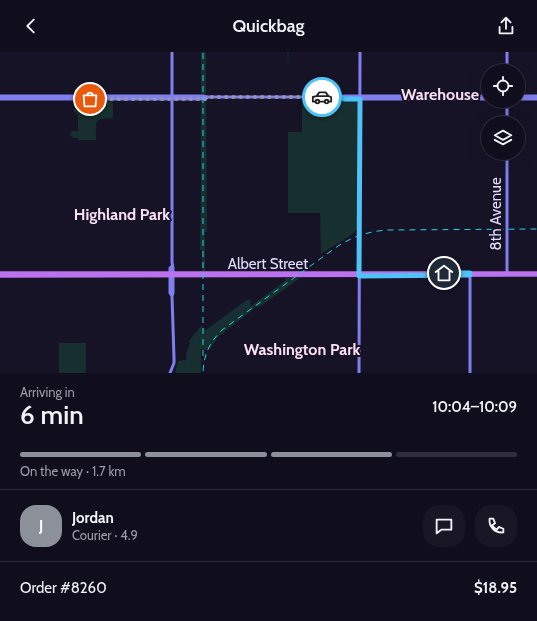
<!DOCTYPE html>
<html lang="en">
<head>
<meta charset="utf-8">
<style>
	body { margin:0; font-family:Cabin,sans-serif; background:#191726; color:#f1f3f6; height:100vh; display:flex; flex-direction:column; font-size:15px; white-space:nowrap }
	* { box-sizing:border-box; margin:0 }
	p { font-size:13px; color:#9c9ca4 }
	.icon { flex:none; width:22px; height:22px; fill:none; stroke:currentColor; stroke-width:2; stroke-linecap:round; stroke-linejoin:round }
	.map { position:relative; height:321px; overflow:hidden }
	.panel { display:flex; flex-direction:column; background:#100e1d; flex:1 }
	.panel>* { flex:none }
	.tools { position:absolute; left:481px; top:12px; display:grid; gap:8px }
	.tools a { display:grid; place-items:center; width:44px; height:44px; border-radius:50%; background:#100e1d; box-shadow:0 4px 16px #0002,0 0 0 1px #302e3b; font-size:20px }
	.pin { position:absolute; display:grid; place-items:center; width:34px; height:34px; color:#fff; margin:-17px; border:2px solid #fff; border-radius:50%; box-shadow:0 1px 4px #0007 }
	.courier { position:absolute; display:grid; place-items:center; width:40px; height:40px; margin:-20px; border:3px solid #4fc3f7; border-radius:50%; background:#fff; color:#222; box-shadow:0 1px 5px #0007 }
	.head em { font-style:normal; font-weight:600 }
	.head div { display:flex; flex-direction:column-reverse }
	.head { display:flex; align-items:center; justify-content:space-between; height:68px; padding:0 20px }
	h1 { font-size:26px; font-weight:600; line-height:30px }
	.bar { display:grid; grid-template-columns:repeat(4,1fr); gap:6px 4px; align-content:center; height:48px; padding:0 20px }
	.bar i { height:5px; border-radius:3px; background:#302e3b }
	.bar .active { background:#8c9099 }
	.bar p { grid-column:span 4 }
	.line { display:flex; align-items:center; gap:10px; padding:0 20px; border-top:1px solid #302e3b }
	.line div { flex:1 }
	.round { display:grid; place-items:center; flex:none; width:42px; height:42px; border-radius:16px; background:#191726 }
	header { display:flex; justify-content:space-between; align-items:center; height:52px; padding:0 20px; background:#100e1d; font-size:18px; font-weight:600 }
	.map>svg:first-child { display:block }
	.green { fill:#17302f }
	.lines { fill:none; stroke-linecap:round; stroke-linejoin:round }
	.stream { stroke:#172d4c; stroke-width:1 }
	.secondary { stroke:#7f7ff0; stroke-width:3 }
	.primary { stroke:#bc71ee; stroke-width:3.5 }
	.rail { stroke:#1fd6e5; stroke-width:1; stroke-dasharray:6 5; stroke-linecap:butt }
	.done { stroke:#9996b1; stroke-width:4; stroke-dasharray:0 7.2 }
	.route { stroke:#4fc3f7; stroke-width:5 }
	.labels { text-anchor:middle; stroke-width:4; stroke-linejoin:round; paint-order:stroke }
	.street-label { font-size:15px; fill:#e0ddfb; stroke:#161327 }
	.neighbourhood-label { font-size:16px; font-weight:bold; fill:#fbdff2; stroke:#161327 }
</style>
</head>
<body>
<header><svg class="icon" aria-label="back" viewBox="0 0 24 24"><path d="M15 5l-7 7 7 7"/></svg>Quickbag<svg class="icon" aria-label="share" viewBox="0 0 24 24"><path d="M12 15V3M7 8l5-5 5 5M5 13v7h14v-7"/></svg></header>
<div class="map">
<svg width="537" height="321" viewBox="0 0 537 321">
	<rect width="100%" height="100%" fill="#161327"/>
	<path class="green" d="M 201,0 L 206,0 L 206,42 L 201,42 Z
		M 77,49 L 113,49 L 113,66 C 92,67 96,69 96,88 L 78,88 L 78,86 L 73,86 L 70,83 L 71,80 C 74,77 75,79 78,80 L 78,63 L 74,60 L 74,57 L 77,56 Z
		M 201,49 L 206,49 L 207,180 L 205,180 L 205,219 L 202,219 L 202,198 L 200,198 L 201,136 Z
		M 302,49 L 355,49 L 357,50 L 357,177 C 353,184 329,196 321,202 L 320,161 L 288,161 L 288,80 L 302,80 Z
		M 285,226 L 300,226 L 261,254 L 256,255 L 218,285 L 209,298 L 201,297 L 201,321 L 175,321 L 178,309 L 186,308 L 186,303 L 190,291 L 189,291 L 189,289 L 201,274 L 206,278 L 245,249 L 249,247 L 251,250 L 250,251 L 251,254 L 285,229 Z
		M 59,291 L 86,291 L 86,321 L 59,321 Z"/>
	<g class="lines">
		<path class="stream" d="M 288,0 L 288,7
			M 207,280 L 250,249
			M 185,321 C 188,306 189,295 201,284"/>
		<path class="secondary" d="M 507,19 L 507,0
			M 0,44 L 203,44 L 208,45
			M 518,44 L 537,44
			M 342,45 L 344,47 L 488,47
			M 0,47 L 205,47 L 208,45 L 342,45 L 344,44 L 488,44
			M 518,47 L 537,47
			M 507,71 L 507,49
			M 470,221 L 470,321
			M 507,222 L 507,101
			M 172,244 L 173,241 L 173,216 L 172,210 L 172,0
			M 170,321 L 174,311 L 174,306 L 172,244 L 170,241 L 170,216 L 172,214
			M 359,321 L 360,0"/>
		<path class="primary" d="M 0,221 L 537,221
			M 0,224 L 537,223"/>
		<path class="rail" d="M 203,304 L 203,0
			M 203,319 C 204,302 210,290 222,278 L 338,194 C 354,184 370,179 388,178 L 537,177"/>
	</g>
	<g class="lines">
		<path class="done" d="M 90,47 L 205,47 L 208,45 L 322,45"/>
		<path class="route" d="M 322,45 L 342,45 L 344,47 L 360,47 L 359,224 L 470,223 L 470,221 L 444,221"/>
	</g>
	<g class="labels">
		<g class="street-label">
			<text transform="translate(496 162) rotate(-90)" y="5">8th Avenue</text>
			<text x="268" y="217">Albert Street</text>
		</g>
		<g class="neighbourhood-label">
			<text x="440" y="48">Warehouse</text>
			<text x="122" y="168">Highland Park</text>
			<text x="302" y="303">Washington Park</text>
		</g>
	</g>
</svg>
<div class="tools">
<a><svg class="icon" aria-label="locate" viewBox="0 0 24 24"><circle cx="12" cy="12" r="6"/><path d="M12 2v4M12 18v4M2 12h4M18 12h4"/></svg></a>
<a><svg class="icon" aria-label="layers" viewBox="0 0 24 24"><path d="M12 4l9 5-9 5-9-5zM3 14l9 5 9-5"/></svg></a>
</div>
<div class="pin" style="left:90px;top:47px;background:#ea580c"><svg class="icon" aria-label="bag" viewBox="0 0 24 24"><path d="M5 8h14l-1 12H6zM9 8a3 3 0 0 1 6 0"/></svg></div>
<div class="pin" style="left:444px;top:221px;background:#1f2937"><svg class="icon" aria-label="home" viewBox="0 0 24 24"><path d="M3 11l9-7 9 7M6 9v11h12V9"/></svg></div>
<div class="courier" style="left:322px;top:45px"><svg class="icon" aria-label="car" viewBox="0 0 24 24"><path d="M5 17H2v-5l4-1 3-4h7l3 4 3 1v5h-3M9 17h6M6 11h13"/><circle cx="7" cy="17" r="2"/><circle cx="17" cy="17" r="2"/></svg></div>
</div>
<section class="panel">
<div class="head"><div><h1>6 min</h1><p>Arriving in</p></div><em>10:04–10:09</em></div>
<div class="bar"><i class="active"></i><i class="active"></i><i class="active"></i><i></i><p>On the way · 1.7 km</p></div>
<div class="line" style="height:72px"><b class="round" style="background:#8c9099;color:#fff">J</b><div><b>Jordan</b><p>Courier · 4.9</p></div><a class="round"><svg class="icon" aria-label="chat" viewBox="0 0 24 24"><path d="M4 5h16v11H9l-5 4z"/></svg></a><a class="round"><svg class="icon" aria-label="phone" viewBox="0 0 24 24"><path d="M5 4h4l2 5-3 2q2 4 5 5l2-3 5 2v4C11 20 4 13 5 4z"/></svg></a></div>
<div class="line" style="height:52px"><div>Order #8260</div><b>$18.95</b></div>
</section>
</body>
</html>
